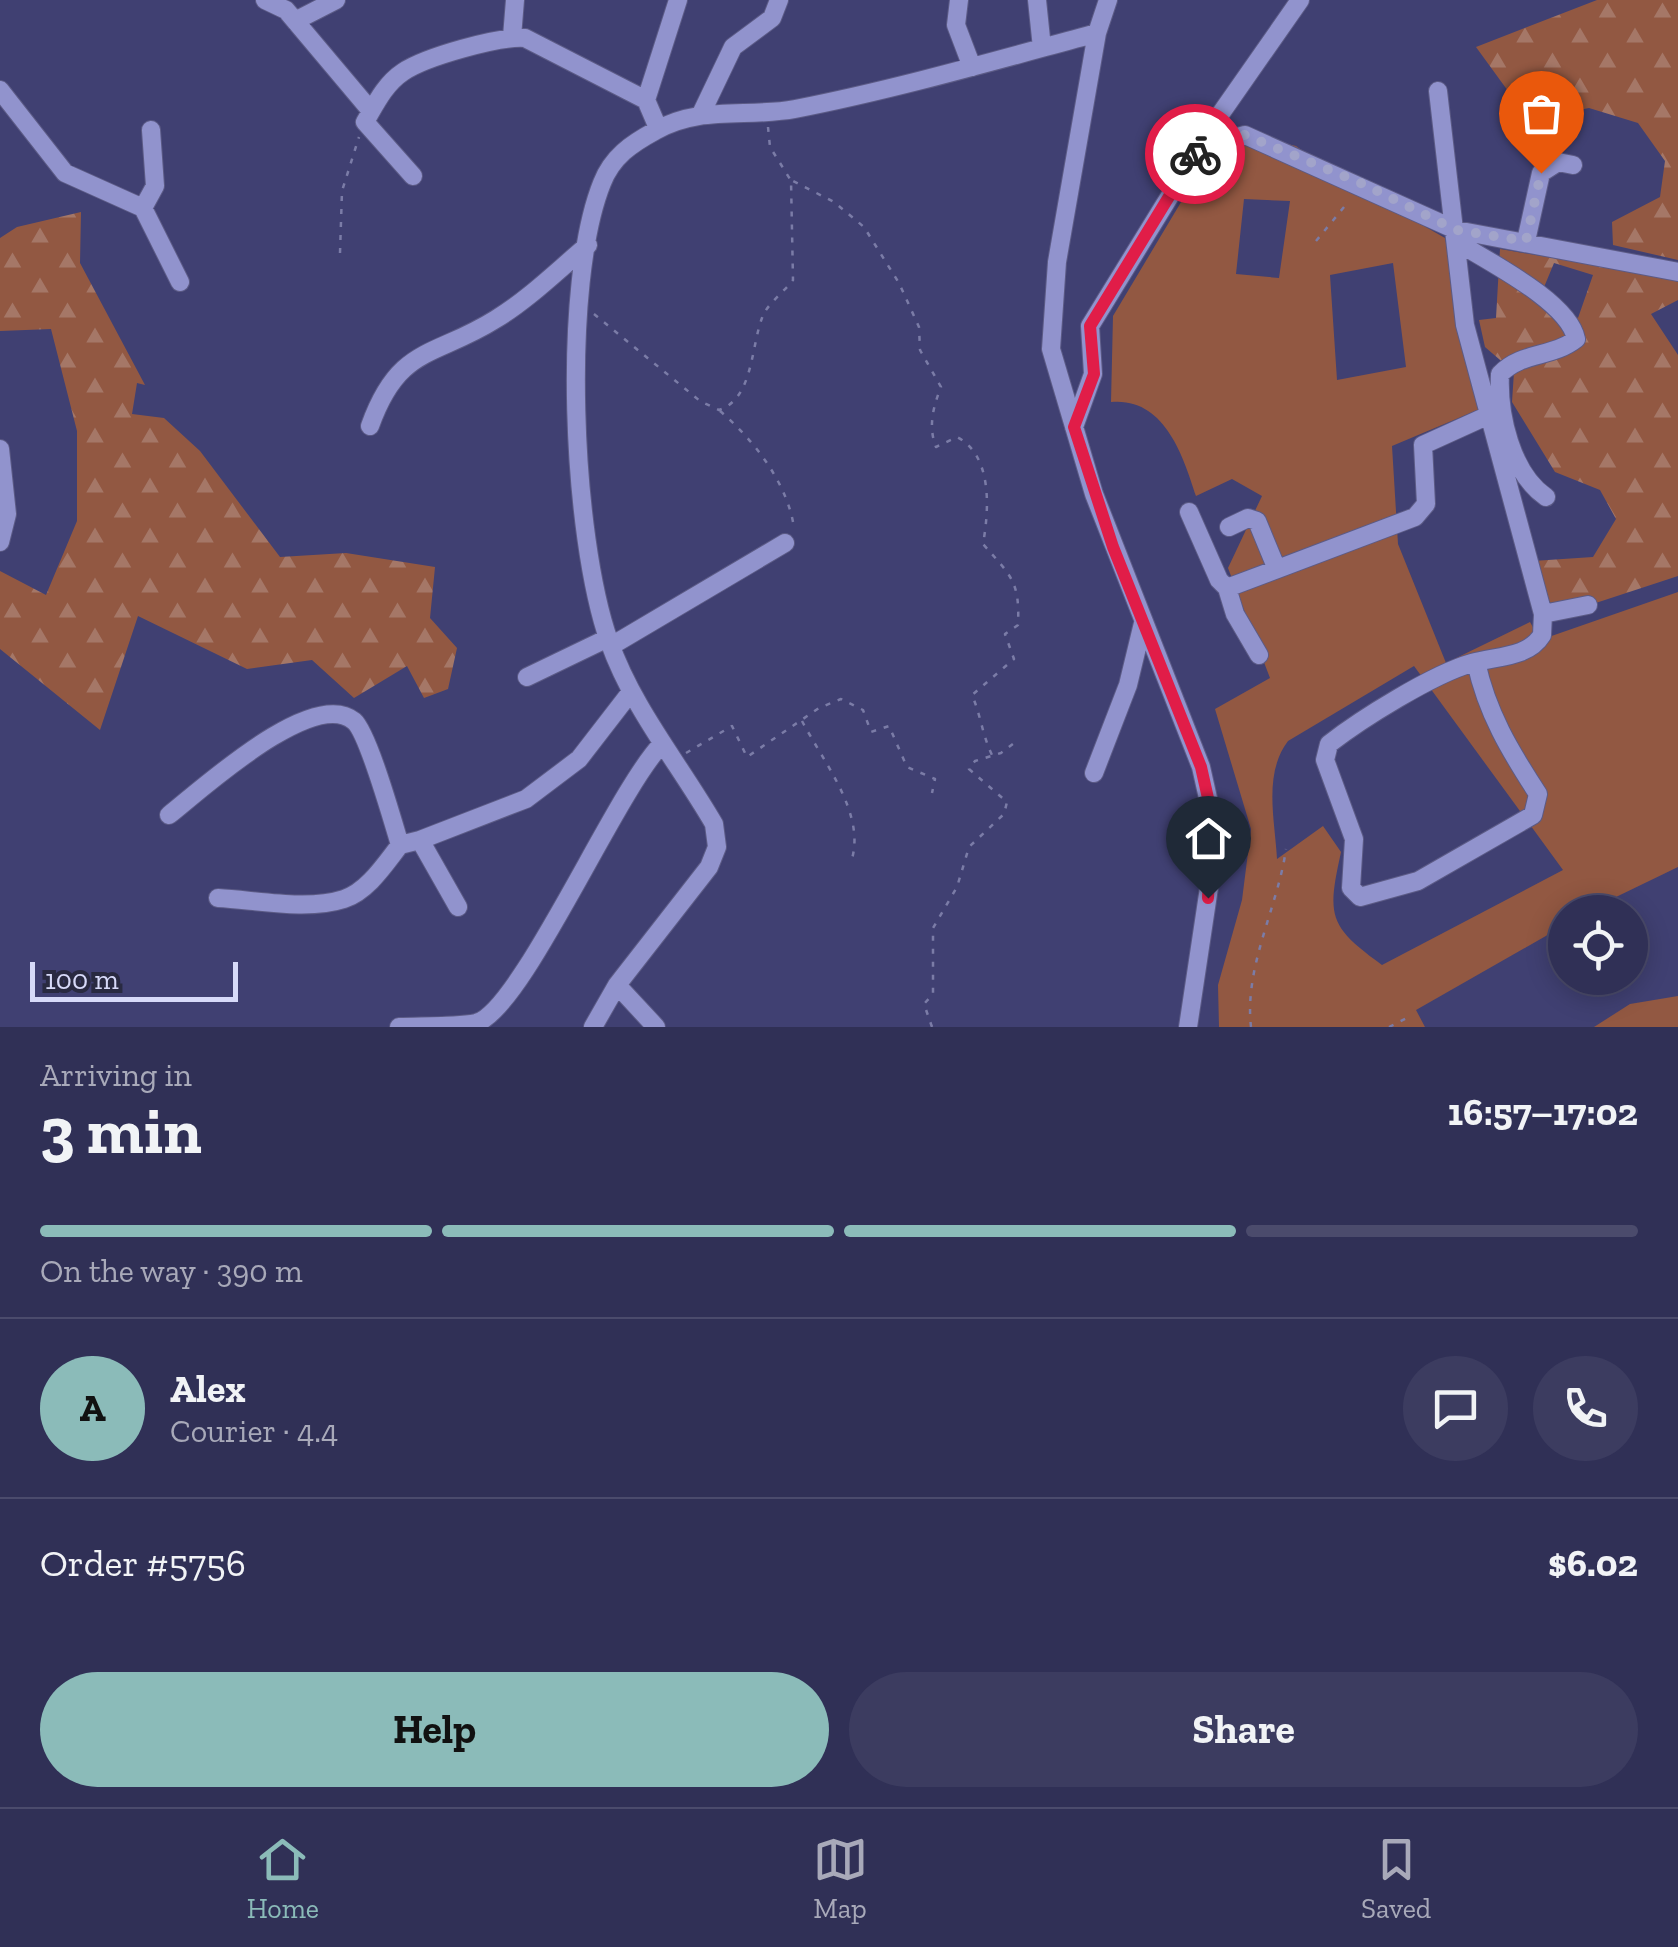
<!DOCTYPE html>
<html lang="en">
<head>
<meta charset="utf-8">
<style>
	body { margin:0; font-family:"Zilla Slab",serif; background:#3c3c60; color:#f1f3f6; height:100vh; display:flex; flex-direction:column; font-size:38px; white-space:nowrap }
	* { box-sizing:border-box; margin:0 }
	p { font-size:32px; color:#a8a9b9 }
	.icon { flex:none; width:55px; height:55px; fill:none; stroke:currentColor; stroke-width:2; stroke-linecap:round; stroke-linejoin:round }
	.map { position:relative; height:1027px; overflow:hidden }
	.details { display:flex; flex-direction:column; background:#303056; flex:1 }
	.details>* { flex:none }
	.controls { position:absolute; left:1548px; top:895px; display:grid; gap:20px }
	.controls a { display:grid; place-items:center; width:100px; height:100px; border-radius:50%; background:#303056; box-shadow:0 5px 25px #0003,0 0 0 2px #4b4b6c; font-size:50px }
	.scale { position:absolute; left:30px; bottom:25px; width:208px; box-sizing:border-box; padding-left:10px; border:5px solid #d7daf9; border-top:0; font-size:28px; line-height:35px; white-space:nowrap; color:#d7daf9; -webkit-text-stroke:8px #292a41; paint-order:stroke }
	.pin { position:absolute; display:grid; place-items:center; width:85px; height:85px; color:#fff; margin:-102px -42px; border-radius:50% 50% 50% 0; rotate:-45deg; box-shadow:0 0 10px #0007 }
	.pin .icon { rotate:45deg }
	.courier { position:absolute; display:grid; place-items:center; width:100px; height:100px; margin:-50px; border:8px solid #e11d48; border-radius:50%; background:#fff; color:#222; box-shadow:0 2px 12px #0007 }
	.head em { font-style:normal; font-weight:800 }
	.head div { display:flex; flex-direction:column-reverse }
	.head { display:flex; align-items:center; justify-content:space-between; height:170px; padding:0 40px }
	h1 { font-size:65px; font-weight:800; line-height:75px }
	.bar { display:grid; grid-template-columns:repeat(4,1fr); gap:15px 10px; align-content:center; height:120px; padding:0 40px }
	.bar i { height:12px; border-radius:8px; background:#4b4b6c }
	.bar .selected { background:#8bbbb9 }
	.bar p { grid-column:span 4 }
	.line { display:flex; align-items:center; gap:25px; padding:0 40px; border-top:2px solid #4b4b6c }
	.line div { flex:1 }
	.round { display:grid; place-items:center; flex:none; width:105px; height:105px; border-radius:52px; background:#3c3c60 }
	.action { display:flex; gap:20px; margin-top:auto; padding:20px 40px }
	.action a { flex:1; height:115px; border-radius:60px; background:#8bbbb9; color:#111; font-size:40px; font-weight:800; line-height:115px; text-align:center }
	.action a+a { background:#3c3c60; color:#f1f3f6 }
	.dock { display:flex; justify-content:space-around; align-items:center; height:140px; border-top:2px solid #4b4b6c; background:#303056; font-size:28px; color:#a8a9b9 }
	.dock a { display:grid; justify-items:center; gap:5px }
	.dock .selected { color:#8bbbb9 }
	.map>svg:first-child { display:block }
	.grass { fill:#925842; fill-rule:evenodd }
	.forest { fill:url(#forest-firs); fill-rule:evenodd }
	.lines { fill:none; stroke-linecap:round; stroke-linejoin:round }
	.minor-casing { stroke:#5c5b86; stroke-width:20 }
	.path { stroke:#7b7ca7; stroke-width:2.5; stroke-dasharray:5 8; stroke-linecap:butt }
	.minor { stroke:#9193cd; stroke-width:18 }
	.done { stroke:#a2a4ca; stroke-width:10; stroke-dasharray:0 18 }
	.route { stroke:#e11d48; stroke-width:12 }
</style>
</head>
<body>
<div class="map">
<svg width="1678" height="1027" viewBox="0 0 1678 1027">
	<defs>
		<pattern id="forest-firs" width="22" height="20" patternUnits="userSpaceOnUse" patternTransform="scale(2.5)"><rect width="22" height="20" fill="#925842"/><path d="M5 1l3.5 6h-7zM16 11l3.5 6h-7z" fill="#a57767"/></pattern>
	</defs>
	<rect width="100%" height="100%" fill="#404072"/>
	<path class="grass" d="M 1250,135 L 1296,146 L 1340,178 L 1445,238 L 1480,409 L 1392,446 L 1398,544 L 1446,663 L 1530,622 L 1540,640 L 1678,592 L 1678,867 L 1585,912 L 1565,912 L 1565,925 L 1416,1010 L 1425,1027 L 1219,1027 L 1218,985 L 1242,900 L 1251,829 L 1215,709 L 1270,678 L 1228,568 L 1262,496 L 1232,479 L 1196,496 C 1183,455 1164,397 1111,402 L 1113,316 L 1214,147 ZM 1244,199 L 1290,201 L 1279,278 L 1236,274 ZM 1393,263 L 1406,367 L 1337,380 L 1330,275 ZM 1414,666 L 1563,870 L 1382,965 C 1328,926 1327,916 1341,852 L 1323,826 L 1277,859 C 1275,820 1263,774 1288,741 Z
		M 1678,996 L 1678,1027 L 1594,1027 L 1630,1004 Z"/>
	<path class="forest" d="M 1597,0 L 1678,0 L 1678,260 L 1613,245 L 1612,222 L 1660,197 L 1665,161 L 1638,123 L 1589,108 L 1529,120 L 1476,47 Z
		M 81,212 L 80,263 L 145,385 L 137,383 L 132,414 L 164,418 L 200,451 L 280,557 L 346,553 L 435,567 L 430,618 L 457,648 L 448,689 L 424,698 L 407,666 L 354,698 L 312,660 L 247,669 L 138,616 L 100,730 L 0,649 L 0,571 L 46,595 L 77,521 L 77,431 L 51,329 L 0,331 L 0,238 L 17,227 Z
		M 1500,249 L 1678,279 L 1678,300 L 1651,314 L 1678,355 L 1678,576 L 1550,618 L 1533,561 L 1593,557 L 1616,519 L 1600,490 L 1555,472 L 1512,402 L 1514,372 L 1485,347 L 1479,320 L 1496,318 ZM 1554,263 L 1593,275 L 1578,318 L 1542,292 Z"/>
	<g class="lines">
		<defs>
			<path id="minor" d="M 265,0 L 286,10 L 371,111
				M 959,0 L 956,25 L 972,67
				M 1037,0 L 1042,48
				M 1108,0 L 1097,33 L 1057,262 L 1051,349 L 1094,494 L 1201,767 L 1212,816 L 1213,861 L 1188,1027
				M 295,21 L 336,0
				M 512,37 L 515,0
				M 0,90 L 65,173 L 143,208 L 180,282
				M 1438,91 L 1465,325 L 1543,614 L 1542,635 C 1528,658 1496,656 1472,663 C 1433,674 1361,719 1329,744 L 1325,760 L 1354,839 L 1351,888 L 1360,897 L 1418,881 L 1533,815 L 1538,794 C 1510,751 1487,713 1476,662
				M 646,100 L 678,0
				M 701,114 L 733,47 L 772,18 L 779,0
				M 1198,148 L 1245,135 L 1456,230 L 1678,272
				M 413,176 L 365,122 C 376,103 385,84 403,72 C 425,57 499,36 525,38 L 646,100 L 658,128
				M 143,208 L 155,186 L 151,130
				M 1526,241 L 1541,173 L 1558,162 L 1573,165
				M 1457,242 C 1489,262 1569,302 1576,339 C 1552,358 1523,351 1500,374 C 1498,414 1511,473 1546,497
				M 370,426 C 399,345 434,358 496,319 C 529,299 558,270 588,245
				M 1074,427 L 1093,374 L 1090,326 L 1219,116 L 1300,0
				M 0,449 L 7,514 L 0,542
				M 1189,512 L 1219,580 L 1227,588 L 1415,517 L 1426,504 L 1423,445 L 1489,415
				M 1229,527 L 1248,518 L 1257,521 L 1276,567
				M 1227,588 L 1235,614 L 1259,655
				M 1543,614 L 1588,605
				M 611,646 L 785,543
				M 527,677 L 608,638
				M 1094,773 L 1128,685 L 1143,623
				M 169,815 C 202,789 313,687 354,721 C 368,733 393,822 400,845 L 420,840
				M 218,898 C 256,900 307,911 344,899 C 368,891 385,864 400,845
				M 458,907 L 420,840 L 526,799 L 579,759 L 630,693
				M 617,985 L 656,1027
				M 399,1027 C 423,1026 453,1027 476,1023 C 521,1011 615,793 661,745
				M 593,1027 L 617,985 L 709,867 L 717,847 L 714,824 C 678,762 633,709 609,641 C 572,536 561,285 602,183 C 612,157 631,144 655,131 C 699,105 748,118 795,109 C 897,89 997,60 1097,33"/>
		</defs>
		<use href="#minor" class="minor-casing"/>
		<path class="path" d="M 768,127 L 770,147 L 790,179
			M 1316,241 L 1349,201
			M 340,253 L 342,191 L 359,137
			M 594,314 L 700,401 L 719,410 C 753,399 751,347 762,318 C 766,305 784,292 793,280 L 791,180 L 834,202 L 864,227 L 899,283 L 919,327 L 920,350 L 941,387 C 933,407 928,427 936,447 L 957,437 C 993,456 989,510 983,544 C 1011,576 1020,581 1018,625 L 1005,634 L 1014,659 L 972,695 C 981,716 982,734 992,755
			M 720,411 C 754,440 788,484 794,528
			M 802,721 C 824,763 867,815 851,862
			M 686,753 L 732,726 L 747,757 L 819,708 L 841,699 L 863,710 L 871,732 L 889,726 L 907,767 L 935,779 L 932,793
			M 932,1027 L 924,1004 L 933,994 L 933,928 L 957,887 L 969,847 L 1004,814 L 1007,802 L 969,769 L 975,761 L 1001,753 L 1018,740
			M 1251,1027 C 1244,966 1278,907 1286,849
			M 1389,1027 L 1407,1018"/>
		<use href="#minor" class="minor"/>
	</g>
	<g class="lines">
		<path class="done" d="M 1195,154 L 1221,139 L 1245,135 L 1363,184 L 1456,230 L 1526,241 L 1541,173"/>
		<path class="route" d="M 1195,154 L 1090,326 L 1094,374 L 1074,427 L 1113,547 L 1201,767 L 1212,816 L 1208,898"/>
	</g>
</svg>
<div class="controls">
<a><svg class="icon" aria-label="locate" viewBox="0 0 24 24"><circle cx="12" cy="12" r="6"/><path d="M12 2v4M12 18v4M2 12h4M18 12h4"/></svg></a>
</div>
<div class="scale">100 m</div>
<div class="pin" style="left:1541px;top:173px;background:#ea580c"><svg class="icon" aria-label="bag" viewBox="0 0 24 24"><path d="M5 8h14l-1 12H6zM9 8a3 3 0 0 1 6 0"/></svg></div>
<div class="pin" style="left:1208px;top:898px;background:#1f2937"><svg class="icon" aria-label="home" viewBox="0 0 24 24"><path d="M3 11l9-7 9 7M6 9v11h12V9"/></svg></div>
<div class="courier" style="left:1195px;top:154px"><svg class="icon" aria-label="bike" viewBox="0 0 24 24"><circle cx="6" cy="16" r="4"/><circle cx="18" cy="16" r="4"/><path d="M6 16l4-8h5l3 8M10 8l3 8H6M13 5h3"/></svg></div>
</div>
<section class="details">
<div class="head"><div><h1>3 min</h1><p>Arriving in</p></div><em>16:57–17:02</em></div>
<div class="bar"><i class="selected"></i><i class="selected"></i><i class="selected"></i><i></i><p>On the way · 390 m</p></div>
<div class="line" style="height:180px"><b class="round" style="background:#8bbbb9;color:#111">A</b><div><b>Alex</b><p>Courier · 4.4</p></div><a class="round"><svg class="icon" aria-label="chat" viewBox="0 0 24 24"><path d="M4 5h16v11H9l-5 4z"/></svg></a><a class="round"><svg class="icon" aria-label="phone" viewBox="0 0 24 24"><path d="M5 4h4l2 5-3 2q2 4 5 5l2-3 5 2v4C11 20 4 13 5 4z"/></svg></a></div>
<div class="line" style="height:130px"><div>Order #5756</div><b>$6.02</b></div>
<div class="action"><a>Help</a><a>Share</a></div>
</section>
<nav class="dock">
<a class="selected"><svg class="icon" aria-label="home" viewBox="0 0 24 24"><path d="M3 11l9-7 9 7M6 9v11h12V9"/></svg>Home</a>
<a><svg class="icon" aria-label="map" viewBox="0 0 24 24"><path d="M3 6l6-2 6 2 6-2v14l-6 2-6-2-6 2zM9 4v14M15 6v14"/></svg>Map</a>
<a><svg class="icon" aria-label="saved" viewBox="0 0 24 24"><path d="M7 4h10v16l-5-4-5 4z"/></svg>Saved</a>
</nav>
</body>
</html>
